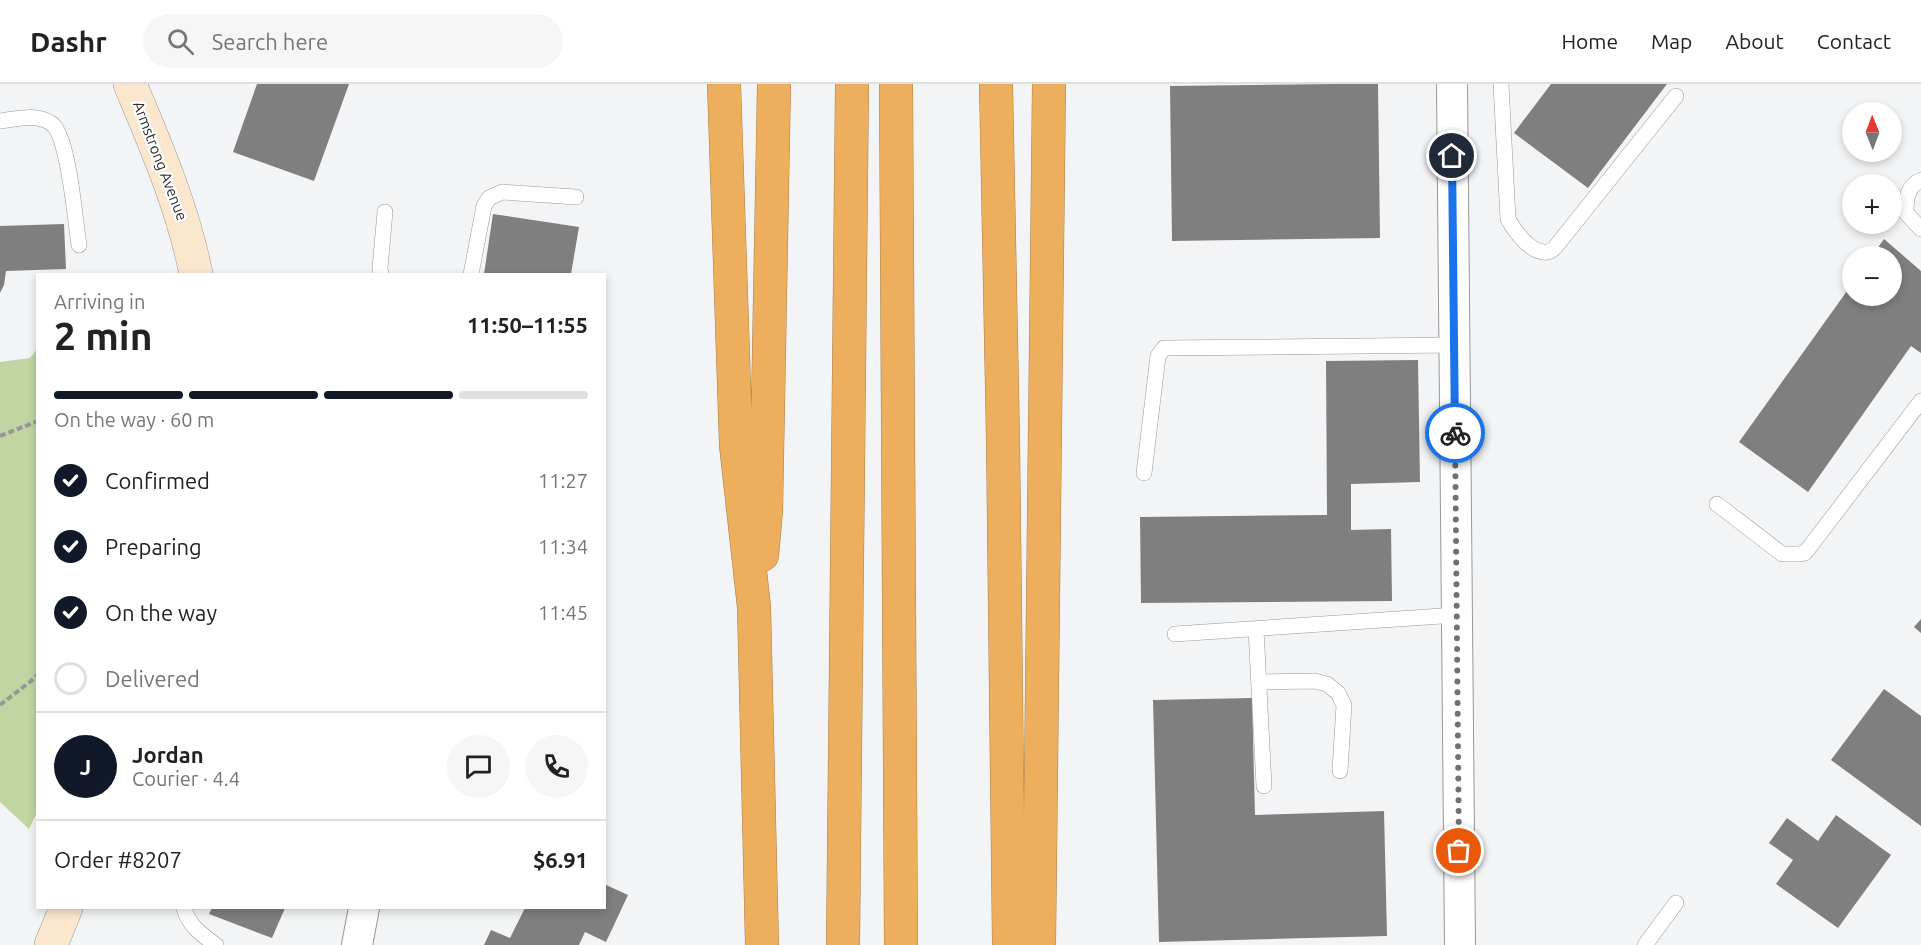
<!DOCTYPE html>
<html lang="en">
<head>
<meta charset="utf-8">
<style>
	body { margin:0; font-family:Ubuntu,sans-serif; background:#f6f6f6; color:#222; height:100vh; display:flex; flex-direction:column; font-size:22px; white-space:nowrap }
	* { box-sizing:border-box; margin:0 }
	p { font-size:20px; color:#767676 }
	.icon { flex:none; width:33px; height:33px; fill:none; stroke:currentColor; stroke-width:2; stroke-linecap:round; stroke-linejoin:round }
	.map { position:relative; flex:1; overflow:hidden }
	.side { position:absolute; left:36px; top:189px; width:570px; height:636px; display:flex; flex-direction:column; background:#fff; border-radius:0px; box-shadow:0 3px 9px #0003 }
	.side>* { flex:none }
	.needle { width:39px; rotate:359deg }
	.fabs { position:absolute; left:1842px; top:18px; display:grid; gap:12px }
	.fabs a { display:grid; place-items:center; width:60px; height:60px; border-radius:50%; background:#fff; box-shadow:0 3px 9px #0003; font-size:30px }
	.pin { position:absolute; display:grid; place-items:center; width:51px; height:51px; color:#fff; margin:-26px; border:3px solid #fff; border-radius:50%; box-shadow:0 2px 6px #0007 }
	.courier { position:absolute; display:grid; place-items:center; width:60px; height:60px; margin:-30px; border:4px solid #1a73e8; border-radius:50%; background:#fff; color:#222; box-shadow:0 2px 8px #0007 }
	.summary em { font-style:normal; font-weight:700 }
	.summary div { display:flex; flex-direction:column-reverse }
	.summary { display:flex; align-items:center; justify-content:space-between; height:102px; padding:0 18px }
	h1 { font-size:39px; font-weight:700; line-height:45px }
	.bar { display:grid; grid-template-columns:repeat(4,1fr); gap:9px 6px; align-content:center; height:72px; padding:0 18px }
	.bar i { height:8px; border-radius:4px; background:#e0e0e0 }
	.bar .current { background:#111827 }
	.bar p { grid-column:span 4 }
	.line { display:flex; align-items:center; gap:15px; padding:0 18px; border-top:2px solid #e0e0e0 }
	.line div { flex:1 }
	.round { display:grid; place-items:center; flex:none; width:63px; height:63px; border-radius:32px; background:#f6f6f6 }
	ol { padding:0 18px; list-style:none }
	li { display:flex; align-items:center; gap:18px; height:66px }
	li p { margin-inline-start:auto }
	li .icon { padding:6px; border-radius:50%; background:#111827; color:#fff; stroke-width:4 }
	li:last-child { color:#767676 }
	li i { width:33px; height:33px; border:3px solid #e0e0e0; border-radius:50% }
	header { display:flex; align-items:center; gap:36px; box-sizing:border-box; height:84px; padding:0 30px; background:#fff; border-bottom:2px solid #e0e0e0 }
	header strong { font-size:28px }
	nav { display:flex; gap:33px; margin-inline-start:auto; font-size:21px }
	.search { width:420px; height:54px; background:#f6f6f6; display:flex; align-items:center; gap:15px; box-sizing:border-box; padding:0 21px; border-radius:33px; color:#767676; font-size:22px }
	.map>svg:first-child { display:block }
	.green { fill:#bfd6a2 }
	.building { fill:#807f80 }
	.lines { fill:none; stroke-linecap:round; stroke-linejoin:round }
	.lane-casing { stroke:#989899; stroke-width:16 }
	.street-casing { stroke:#989899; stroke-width:32 }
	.secondary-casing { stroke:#989899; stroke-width:34 }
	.highway-casing { stroke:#a9804c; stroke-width:34 }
	.path { stroke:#979798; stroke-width:4; stroke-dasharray:6 3; stroke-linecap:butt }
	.lane { stroke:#fff; stroke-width:15 }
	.street { stroke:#fff; stroke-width:30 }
	.secondary { stroke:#fae7ce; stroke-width:33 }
	.highway { stroke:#edae5d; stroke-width:33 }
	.done { stroke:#717172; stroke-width:6; stroke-dasharray:0 10.8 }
	.route { stroke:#1a73e8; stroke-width:8 }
	.labels { text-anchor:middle; stroke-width:4.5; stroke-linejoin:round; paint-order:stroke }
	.street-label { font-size:15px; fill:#2b2b2c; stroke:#fff }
</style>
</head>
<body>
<header>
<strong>Dashr</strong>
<div class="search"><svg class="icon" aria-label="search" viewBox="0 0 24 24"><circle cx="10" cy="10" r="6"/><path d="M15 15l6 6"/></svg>Search here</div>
<nav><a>Home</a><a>Map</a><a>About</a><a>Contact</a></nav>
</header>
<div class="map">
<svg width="1921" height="861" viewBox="0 0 1921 861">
	<rect width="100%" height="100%" fill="#f3f4f5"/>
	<path class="green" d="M 37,265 L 38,726 L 29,745 L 0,718 L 0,278 L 30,274 Z"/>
	<path class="building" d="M 257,0 L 349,0 L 314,97 L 233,68 Z
		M 1335,0 L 1378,0 L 1380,154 L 1172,157 L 1170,2 Z
		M 1551,0 L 1667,0 L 1588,104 L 1514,49 Z
		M 493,130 L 579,143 L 571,190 L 484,190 Z
		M 64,140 L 66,185 L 6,187 L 4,201 L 0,209 L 0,142 Z
		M 1884,155 L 1921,187 L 1921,269 L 1911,262 L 1808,408 L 1739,358 L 1852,200 L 1852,212 L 1892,212 L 1892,172 L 1872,172 Z
		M 1418,276 L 1420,398 L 1351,400 L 1351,446 L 1391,445 L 1392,517 L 1141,519 L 1140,433 L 1327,431 L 1326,277 Z
		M 1921,535 L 1921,549 L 1914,543 Z
		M 1884,605 L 1921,632 L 1921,742 L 1831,676 Z
		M 1252,614 L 1255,731 L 1384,727 L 1387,852 L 1159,858 L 1153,616 Z
		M 1836,731 L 1891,771 L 1838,844 L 1776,800 L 1793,776 L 1769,759 L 1787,734 L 1818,757 Z
		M 604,800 L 628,811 L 606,858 L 585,848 L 579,861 L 484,861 L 491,846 L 510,854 L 525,824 L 604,824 Z
		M 212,824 L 285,824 L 272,854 L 209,830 Z"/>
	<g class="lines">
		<defs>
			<path id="lane" d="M 1501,0 L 1508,135 C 1515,147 1528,167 1544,168 C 1550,169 1554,165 1557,161 L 1676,12
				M 0,37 C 17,35 35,29 51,39 C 69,51 75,137 79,161
				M 1921,96 C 1907,102 1906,115 1906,129 L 1921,145
				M 381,190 L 380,184 L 385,128
				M 471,190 L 484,122 L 489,114 L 502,108 L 576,113
				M 1144,389 L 1158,272 L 1164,264 L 1454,261
				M 1717,420 L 1782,470 L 1798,470 L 1805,469 L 1921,317
				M 1256,545 L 1264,702
				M 1175,550 L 1457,531
				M 1259,598 L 1315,597 L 1327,600 L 1338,609 L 1344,621 L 1340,687
				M 184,824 C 188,841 202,851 216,861
				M 1645,861 L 1676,819"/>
			<path id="street" d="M 1452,0 L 1460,861
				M 357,861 L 364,824"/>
			<path id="secondary" d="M 130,0 C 156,62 183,124 196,190
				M 51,861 L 66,824"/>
			<path id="highway" d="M 724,0 L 736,361 L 754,523 L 762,861
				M 896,0 L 901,861
				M 996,0 L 1003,356 L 1009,861
				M 762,471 L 766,427 L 774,0
				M 843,861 L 852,0
				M 1039,861 L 1049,0"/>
		</defs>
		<use href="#lane" class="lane-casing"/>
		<use href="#street" class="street-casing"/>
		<use href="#secondary" class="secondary-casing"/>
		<use href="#highway" class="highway-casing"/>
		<path class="path" d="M 0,352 L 38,337
			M 0,621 L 31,597 L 38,590"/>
		<use href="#lane" class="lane"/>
		<use href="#street" class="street"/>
		<use href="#secondary" class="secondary"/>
		<use href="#highway" class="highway"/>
	</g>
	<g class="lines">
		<path class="done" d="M 1455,349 L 1459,767"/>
		<path class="route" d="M 1452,72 L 1455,349"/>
	</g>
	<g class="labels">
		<g class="street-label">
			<text transform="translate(160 77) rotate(69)" y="5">Armstrong Avenue</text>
		</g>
	</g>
</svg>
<div class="fabs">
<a><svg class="needle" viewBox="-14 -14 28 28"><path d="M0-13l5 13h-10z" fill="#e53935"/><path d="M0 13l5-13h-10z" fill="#767676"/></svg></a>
<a>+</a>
<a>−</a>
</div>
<div class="pin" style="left:1459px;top:767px;background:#ea580c"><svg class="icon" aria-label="bag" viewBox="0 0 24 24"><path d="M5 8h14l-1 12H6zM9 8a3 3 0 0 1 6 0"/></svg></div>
<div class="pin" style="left:1452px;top:72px;background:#1f2937"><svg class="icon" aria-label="home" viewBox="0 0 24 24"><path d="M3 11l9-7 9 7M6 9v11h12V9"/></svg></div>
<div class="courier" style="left:1455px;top:349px"><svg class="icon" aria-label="bike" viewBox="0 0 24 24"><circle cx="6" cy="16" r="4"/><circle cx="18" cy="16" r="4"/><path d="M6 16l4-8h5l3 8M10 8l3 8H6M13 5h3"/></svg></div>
<section class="side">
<div class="summary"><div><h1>2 min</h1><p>Arriving in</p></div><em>11:50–11:55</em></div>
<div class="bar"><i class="current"></i><i class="current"></i><i class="current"></i><i></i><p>On the way · 60 m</p></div>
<ol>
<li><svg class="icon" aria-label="check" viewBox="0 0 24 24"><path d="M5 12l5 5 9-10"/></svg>Confirmed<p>11:27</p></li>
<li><svg class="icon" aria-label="check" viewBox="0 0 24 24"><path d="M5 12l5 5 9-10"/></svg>Preparing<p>11:34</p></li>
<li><svg class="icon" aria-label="check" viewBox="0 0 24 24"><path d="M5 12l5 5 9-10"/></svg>On the way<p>11:45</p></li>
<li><i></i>Delivered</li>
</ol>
<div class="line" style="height:108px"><b class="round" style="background:#111827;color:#fff">J</b><div><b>Jordan</b><p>Courier · 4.4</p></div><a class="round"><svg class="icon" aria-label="chat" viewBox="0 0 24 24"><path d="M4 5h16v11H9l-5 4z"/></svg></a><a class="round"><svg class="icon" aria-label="phone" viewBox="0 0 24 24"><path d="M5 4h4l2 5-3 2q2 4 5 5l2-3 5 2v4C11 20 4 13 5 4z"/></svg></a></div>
<div class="line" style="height:78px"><div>Order #8207</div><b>$6.91</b></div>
</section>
</div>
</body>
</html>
